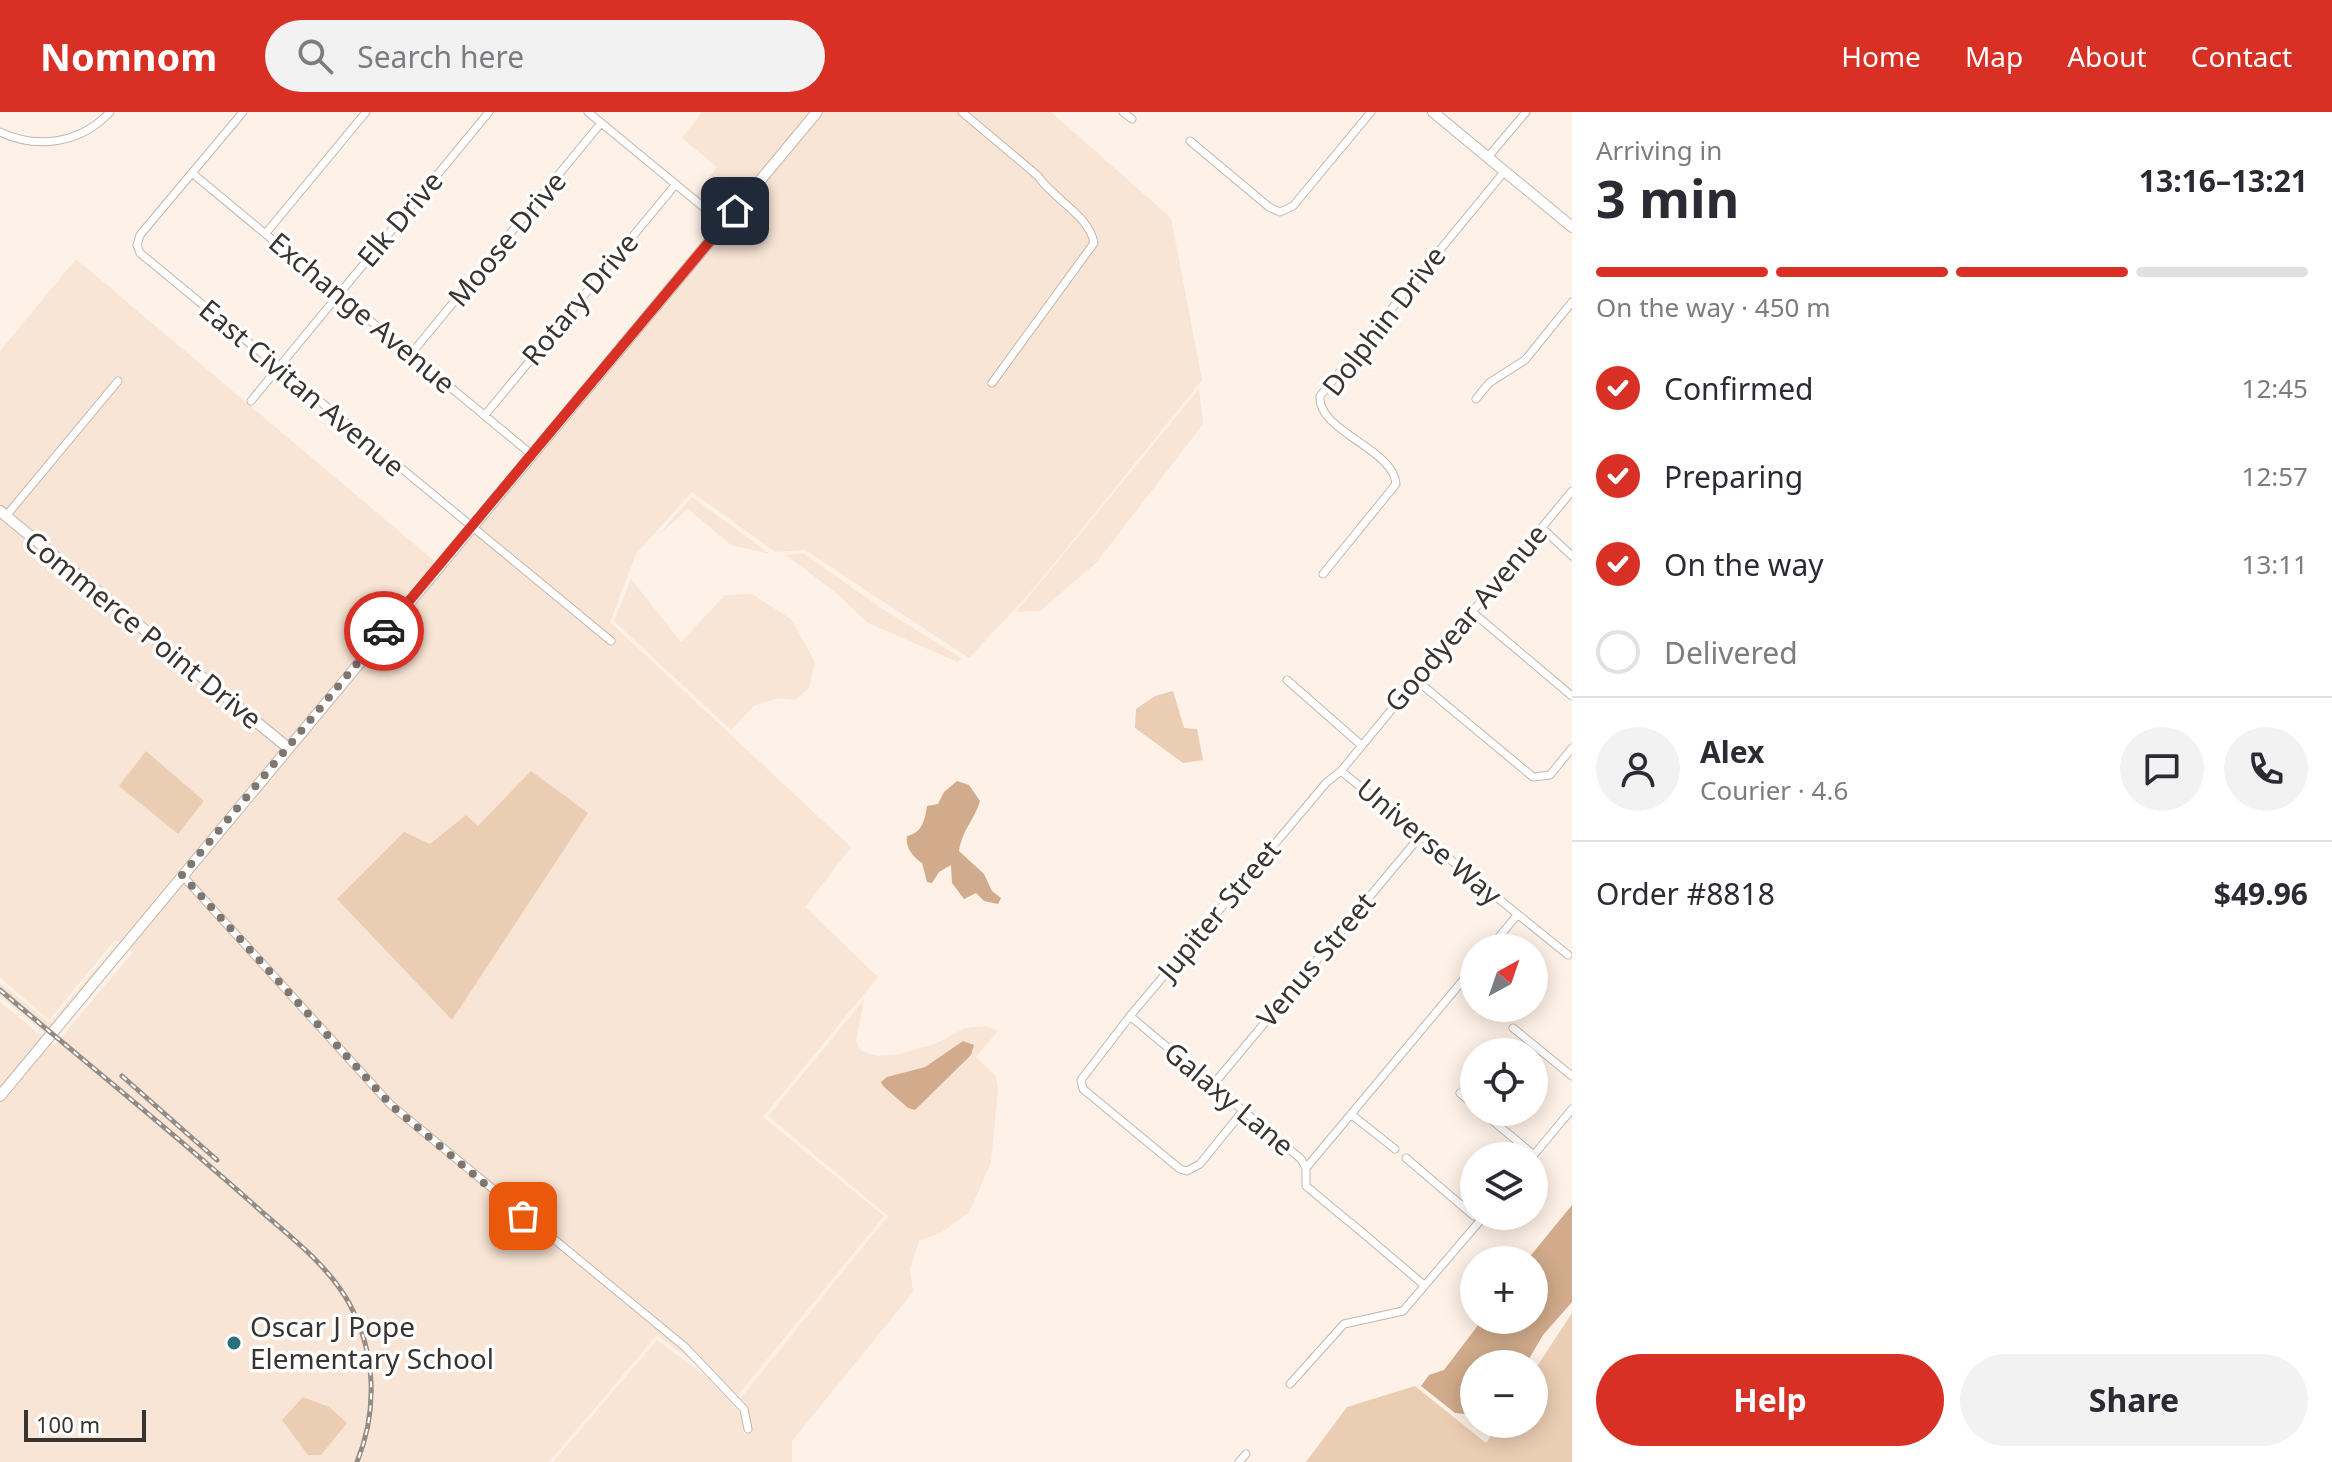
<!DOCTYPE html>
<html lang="en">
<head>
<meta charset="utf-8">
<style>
	body { margin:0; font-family:"Noto Sans",sans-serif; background:#f2f2f3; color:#2b2b33; height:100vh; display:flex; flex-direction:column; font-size:30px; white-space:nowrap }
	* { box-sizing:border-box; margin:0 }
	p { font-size:26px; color:#7c7c81 }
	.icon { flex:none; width:44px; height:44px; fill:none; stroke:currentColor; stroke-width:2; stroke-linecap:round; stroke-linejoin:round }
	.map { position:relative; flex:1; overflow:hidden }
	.sheet { display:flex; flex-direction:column; background:#fff; width:760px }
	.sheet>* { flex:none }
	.needle { width:52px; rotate:40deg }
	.tools { position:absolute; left:1460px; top:822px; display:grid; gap:16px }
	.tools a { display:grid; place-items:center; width:88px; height:88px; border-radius:50%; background:#fff; box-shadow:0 4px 20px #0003; font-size:40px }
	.scale { position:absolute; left:24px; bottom:20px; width:122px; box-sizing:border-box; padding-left:8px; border:4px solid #393430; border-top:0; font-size:22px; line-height:28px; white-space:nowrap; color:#393430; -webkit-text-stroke:6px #fff; paint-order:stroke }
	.pin { position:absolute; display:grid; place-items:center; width:68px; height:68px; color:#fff; margin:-34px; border-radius:16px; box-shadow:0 4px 12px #0006 }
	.courier { position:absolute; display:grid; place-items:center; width:80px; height:80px; margin:-40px; border:6px solid #d93025; border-radius:50%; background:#fff; color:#222; box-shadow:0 2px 10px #0007 }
	.summary em { font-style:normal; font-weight:700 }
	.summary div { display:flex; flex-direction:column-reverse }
	.summary { display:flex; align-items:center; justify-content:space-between; height:136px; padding:0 24px }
	h1 { font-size:52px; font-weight:700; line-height:60px }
	.bar { display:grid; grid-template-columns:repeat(4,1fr); gap:12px 8px; align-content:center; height:96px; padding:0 24px }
	.bar i { height:10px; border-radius:6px; background:#e1e1e2 }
	.bar .on { background:#d93025 }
	.bar p { grid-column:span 4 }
	.line { display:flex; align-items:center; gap:20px; padding:0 24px; border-top:2px solid #e1e1e2 }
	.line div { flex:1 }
	.round { display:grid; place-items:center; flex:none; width:84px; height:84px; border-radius:42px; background:#f2f2f3 }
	ol { padding:0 24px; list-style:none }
	li { display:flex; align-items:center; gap:24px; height:88px }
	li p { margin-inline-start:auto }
	li .icon { padding:8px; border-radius:50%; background:#d93025; color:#fff; stroke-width:4 }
	li:last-child { color:#7c7c81 }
	li i { width:44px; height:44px; border:4px solid #e1e1e2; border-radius:50% }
	.primary-button { display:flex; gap:16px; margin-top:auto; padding:16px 24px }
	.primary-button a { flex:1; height:92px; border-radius:48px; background:#d93025; color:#fff; font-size:32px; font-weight:700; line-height:92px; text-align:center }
	.primary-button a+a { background:#f2f2f3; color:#2b2b33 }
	header { display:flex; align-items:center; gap:48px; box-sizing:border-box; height:112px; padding:0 40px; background:#d93025; color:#fff }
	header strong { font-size:38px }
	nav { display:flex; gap:44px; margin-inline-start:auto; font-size:28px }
	.search { width:560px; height:72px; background:#f2f2f3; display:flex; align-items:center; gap:20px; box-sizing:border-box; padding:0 28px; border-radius:44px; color:#7c7c81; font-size:30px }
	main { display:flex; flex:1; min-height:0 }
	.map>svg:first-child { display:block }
	.built { fill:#f8e5d5; fill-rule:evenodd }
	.green { fill:#ebcdb3 }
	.water { fill:#d1ab8b }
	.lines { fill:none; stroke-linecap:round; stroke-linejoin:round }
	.street-casing { stroke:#c2b6ac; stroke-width:9 }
	.secondary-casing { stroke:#c2b6ac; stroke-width:12 }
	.street { stroke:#fff; stroke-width:7 }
	.secondary { stroke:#fff; stroke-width:10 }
	.rail-casing { stroke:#938b84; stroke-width:5 }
	.rail { stroke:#fff; stroke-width:2; stroke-dasharray:6; stroke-linecap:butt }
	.done { stroke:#7e7670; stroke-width:8; stroke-dasharray:0 14.4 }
	.route { stroke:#d93025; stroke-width:10 }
	.poi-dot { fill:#2a707d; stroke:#fff; stroke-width:3 }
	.labels { text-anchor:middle; stroke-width:7; stroke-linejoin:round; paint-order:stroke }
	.street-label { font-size:28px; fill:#393430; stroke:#fff }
	.poi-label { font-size:28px; fill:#393430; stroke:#fff; text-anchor:start }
</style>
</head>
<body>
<header>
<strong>Nomnom</strong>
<div class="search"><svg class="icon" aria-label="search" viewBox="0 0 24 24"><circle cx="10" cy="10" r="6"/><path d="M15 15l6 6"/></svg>Search here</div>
<nav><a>Home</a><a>Map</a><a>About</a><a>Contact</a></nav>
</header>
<main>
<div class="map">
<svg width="1572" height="1350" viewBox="0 0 1572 1350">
	<rect width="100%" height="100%" fill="#fef1e7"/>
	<path class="built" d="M 702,0 L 811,0 L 724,106 L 696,83 L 717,55 L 682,26 Z
		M 820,0 L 1051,0 L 1171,106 L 1202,268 L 1037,473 L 969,546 L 805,438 L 775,440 L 692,380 L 636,442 L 610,510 L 851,735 L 805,795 L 878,865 L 763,1005 L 884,1104 L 738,1283 L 657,1223 L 549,1350 L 0,1350 L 0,890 L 54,934 L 133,840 L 115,828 L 49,908 L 0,865 L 0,239 L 76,147 L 445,458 Z
		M 1199,277 L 1203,312 L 1096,451 L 1040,499 L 1016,500 Z
		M 692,385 L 770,442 L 731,433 L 688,397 L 658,423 Z
		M 803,441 L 881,496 L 961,546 L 958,550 L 868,511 L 835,480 L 786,443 Z
		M 631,467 L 681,530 L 725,483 L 752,482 L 791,507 L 815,550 L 809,576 L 795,588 L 780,586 L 755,593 L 731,618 L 614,509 Z
		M 116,832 L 118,834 L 46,922 L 0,884 L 0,871 L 50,911 Z
		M 864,888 L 856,929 L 861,939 L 877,944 L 900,942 L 937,931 L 965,916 L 986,914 L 998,919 L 976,945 L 996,964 L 998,977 L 991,1050 L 969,1101 L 940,1121 L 919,1129 L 910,1157 L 913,1180 L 792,1329 L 792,1350 L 553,1350 L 657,1228 L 708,1266 L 740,1300 L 744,1322 L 752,1320 L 748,1296 L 740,1287 L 888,1104 L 768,1004 ZM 963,929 L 971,943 L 914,998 L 887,965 L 925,955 Z"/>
	<path class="green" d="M 1173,579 L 1184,616 L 1197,617 L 1203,648 L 1183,651 L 1135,616 L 1136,597 L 1155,584 Z
		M 146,639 L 204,689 L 178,722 L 119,674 Z
		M 531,659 L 588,701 L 452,908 L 337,787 L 404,720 L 430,732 L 466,703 L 478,714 Z
		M 1572,1201 L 1572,1350 L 1306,1350 L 1347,1295 L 1415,1274 L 1486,1331 L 1499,1312 L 1534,1312 L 1534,1259 Z
		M 303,1285 L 329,1295 L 347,1311 L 321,1343 L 308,1343 L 282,1308 Z"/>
	<path class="water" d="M 957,669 L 969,673 L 980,689 C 974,709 963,716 959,739 L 984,762 L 992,779 L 1001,786 L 998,792 L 984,789 L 976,781 L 964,787 L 952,771 L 951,753 L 939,760 L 932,771 L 927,770 L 922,751 C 913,745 905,735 907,724 C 922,721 925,708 927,694 L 938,692 L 944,680 Z
		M 963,929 L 974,933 L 971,943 L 915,998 L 908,996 L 883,974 L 881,970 L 887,965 L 925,955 Z
		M 1572,1093 L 1572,1190 L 1543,1223 L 1526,1252 L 1474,1252 L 1474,1303 L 1455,1301 L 1421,1274 L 1429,1263 L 1444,1258 L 1482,1208 L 1534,1208 L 1534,1148 L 1527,1148 Z"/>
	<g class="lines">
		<defs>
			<path id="street" d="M 243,0 L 140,123 L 137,133 L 140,141 L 611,529
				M 588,0 L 724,112
				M 962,0 L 1038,64 C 1053,87 1089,103 1094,131 L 992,271
				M 1123,0 L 1132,7
				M 0,20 C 38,38 81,31 110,0
				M 1190,29 L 1269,95 L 1280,100 L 1293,94 L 1371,0
				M 1488,45 L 1526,0
				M 192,61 L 531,342
				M 266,121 L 366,0
				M 411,242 L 601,11
				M 1476,287 L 1489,271 L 1525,248 L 1572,190
				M 251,289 L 489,0
				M 485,303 L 676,72
				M 6,404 L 118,269
				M 1542,416 L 1572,444
				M 1323,462 L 1396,372 C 1394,337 1317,319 1320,284 L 1504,60
				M 1471,499 L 1572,584
				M 1415,567 L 1533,665 L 1550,663 L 1572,636
				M 1287,568 L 1360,632
				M 1341,659 L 1568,843
				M 182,763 L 391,993 L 685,1235 L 744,1297 L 748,1317
				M 1490,836 L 1517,803
				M 1130,904 L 1301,1047 L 1306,1056 L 1306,1074 L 1348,1109
				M 1513,916 L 1572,964
				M 1212,974 L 1421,723
				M 1460,981 L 1474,993
				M 1242,1000 L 1200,1052 L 1187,1059 L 1180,1057 L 1083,977 L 1081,968 L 1130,904 L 1326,671 L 1341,659 L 1572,379
				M 1482,1000 L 1534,1043
				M 1352,1003 L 1395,1037
				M 1533,1044 L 1572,997
				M 1406,1046 L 1474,1104
				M 1306,1056 L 1474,855
				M 1351,1111 L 1424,1173
				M 1290,1272 L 1344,1212 L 1403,1199 L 1484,1104
				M 1239,1350 L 1246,1342"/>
			<path id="secondary" d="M 1433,0 L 1572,115
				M 0,399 L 287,635
				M 0,984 L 817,0"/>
		</defs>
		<use href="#street" class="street-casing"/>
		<use href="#secondary" class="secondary-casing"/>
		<use href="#street" class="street"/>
		<use href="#secondary" class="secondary"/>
		<defs>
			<path id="rail" d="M 0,878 C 84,949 170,1018 252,1091 C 286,1122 326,1150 349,1191 C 376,1241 378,1298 357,1350
				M 122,964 L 217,1048"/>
		</defs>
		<use href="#rail" class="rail-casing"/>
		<use href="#rail" class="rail"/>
	</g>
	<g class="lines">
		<path class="done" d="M 384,519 L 182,763 L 391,993 L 523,1104"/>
		<path class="route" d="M 384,519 L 735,99"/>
	</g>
	<circle class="poi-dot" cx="234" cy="1231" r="8"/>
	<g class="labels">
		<g class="street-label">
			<text transform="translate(400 107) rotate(-50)" y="10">Elk Drive</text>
			<text transform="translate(507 127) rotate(-50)" y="10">Moose Drive</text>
			<text transform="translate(580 187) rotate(-50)" y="10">Rotary Drive</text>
			<text transform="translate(362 201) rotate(40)" y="10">Exchange Avenue</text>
			<text transform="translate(1384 209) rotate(-52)" y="10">Dolphin Drive</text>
			<text transform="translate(302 276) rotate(40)" y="10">East Civitan Avenue</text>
			<text transform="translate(1466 506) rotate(-50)" y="10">Goodyear Avenue</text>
			<text transform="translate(143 518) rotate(39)" y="10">Commerce Point Drive</text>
			<text transform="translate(1429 730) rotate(40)" y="10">Universe Way</text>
			<text transform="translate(1219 798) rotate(-50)" y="10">Jupiter Street</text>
			<text transform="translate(1316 848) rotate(-50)" y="10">Venus Street</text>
			<text transform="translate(1229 987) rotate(40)" y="10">Galaxy Lane</text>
		</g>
		<g class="poi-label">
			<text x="250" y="1225">Oscar J Pope<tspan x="250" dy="32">Elementary School</tspan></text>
		</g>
	</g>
</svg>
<div class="tools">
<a><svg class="needle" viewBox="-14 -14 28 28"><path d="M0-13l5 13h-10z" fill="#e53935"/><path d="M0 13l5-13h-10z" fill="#7c7c81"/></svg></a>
<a><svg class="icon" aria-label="locate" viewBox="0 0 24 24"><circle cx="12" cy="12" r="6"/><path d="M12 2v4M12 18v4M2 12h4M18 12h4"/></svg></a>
<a><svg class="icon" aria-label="layers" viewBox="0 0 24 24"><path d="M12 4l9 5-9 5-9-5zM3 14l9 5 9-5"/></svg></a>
<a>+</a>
<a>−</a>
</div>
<div class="scale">100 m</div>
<div class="pin" style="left:523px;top:1104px;background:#ea580c"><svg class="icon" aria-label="bag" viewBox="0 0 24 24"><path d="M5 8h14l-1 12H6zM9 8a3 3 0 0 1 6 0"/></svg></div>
<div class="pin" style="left:735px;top:99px;background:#1f2937"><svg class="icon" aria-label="home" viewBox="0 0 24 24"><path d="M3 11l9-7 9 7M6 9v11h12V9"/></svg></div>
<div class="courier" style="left:384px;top:519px"><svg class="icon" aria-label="car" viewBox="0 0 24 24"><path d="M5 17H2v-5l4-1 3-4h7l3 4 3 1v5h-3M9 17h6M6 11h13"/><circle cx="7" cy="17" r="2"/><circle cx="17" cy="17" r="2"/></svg></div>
</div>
<section class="sheet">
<div class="summary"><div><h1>3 min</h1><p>Arriving in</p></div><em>13:16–13:21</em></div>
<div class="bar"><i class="on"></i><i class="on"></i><i class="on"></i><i></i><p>On the way · 450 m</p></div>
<ol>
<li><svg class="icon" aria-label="check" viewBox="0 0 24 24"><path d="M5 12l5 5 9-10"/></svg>Confirmed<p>12:45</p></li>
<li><svg class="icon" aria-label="check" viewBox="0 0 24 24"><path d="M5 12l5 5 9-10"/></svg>Preparing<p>12:57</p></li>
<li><svg class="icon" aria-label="check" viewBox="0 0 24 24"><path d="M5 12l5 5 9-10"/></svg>On the way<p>13:11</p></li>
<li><i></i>Delivered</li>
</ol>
<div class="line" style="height:144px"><a class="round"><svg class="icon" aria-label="person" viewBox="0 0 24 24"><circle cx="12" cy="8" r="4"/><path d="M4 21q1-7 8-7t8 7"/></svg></a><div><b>Alex</b><p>Courier · 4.6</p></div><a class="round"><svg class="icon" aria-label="chat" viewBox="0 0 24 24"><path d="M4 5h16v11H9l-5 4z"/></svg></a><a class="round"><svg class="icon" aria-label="phone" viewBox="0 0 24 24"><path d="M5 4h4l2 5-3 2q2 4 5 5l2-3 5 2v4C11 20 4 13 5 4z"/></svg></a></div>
<div class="line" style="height:104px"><div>Order #8818</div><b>$49.96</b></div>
<div class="primary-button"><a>Help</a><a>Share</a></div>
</section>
</main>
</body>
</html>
